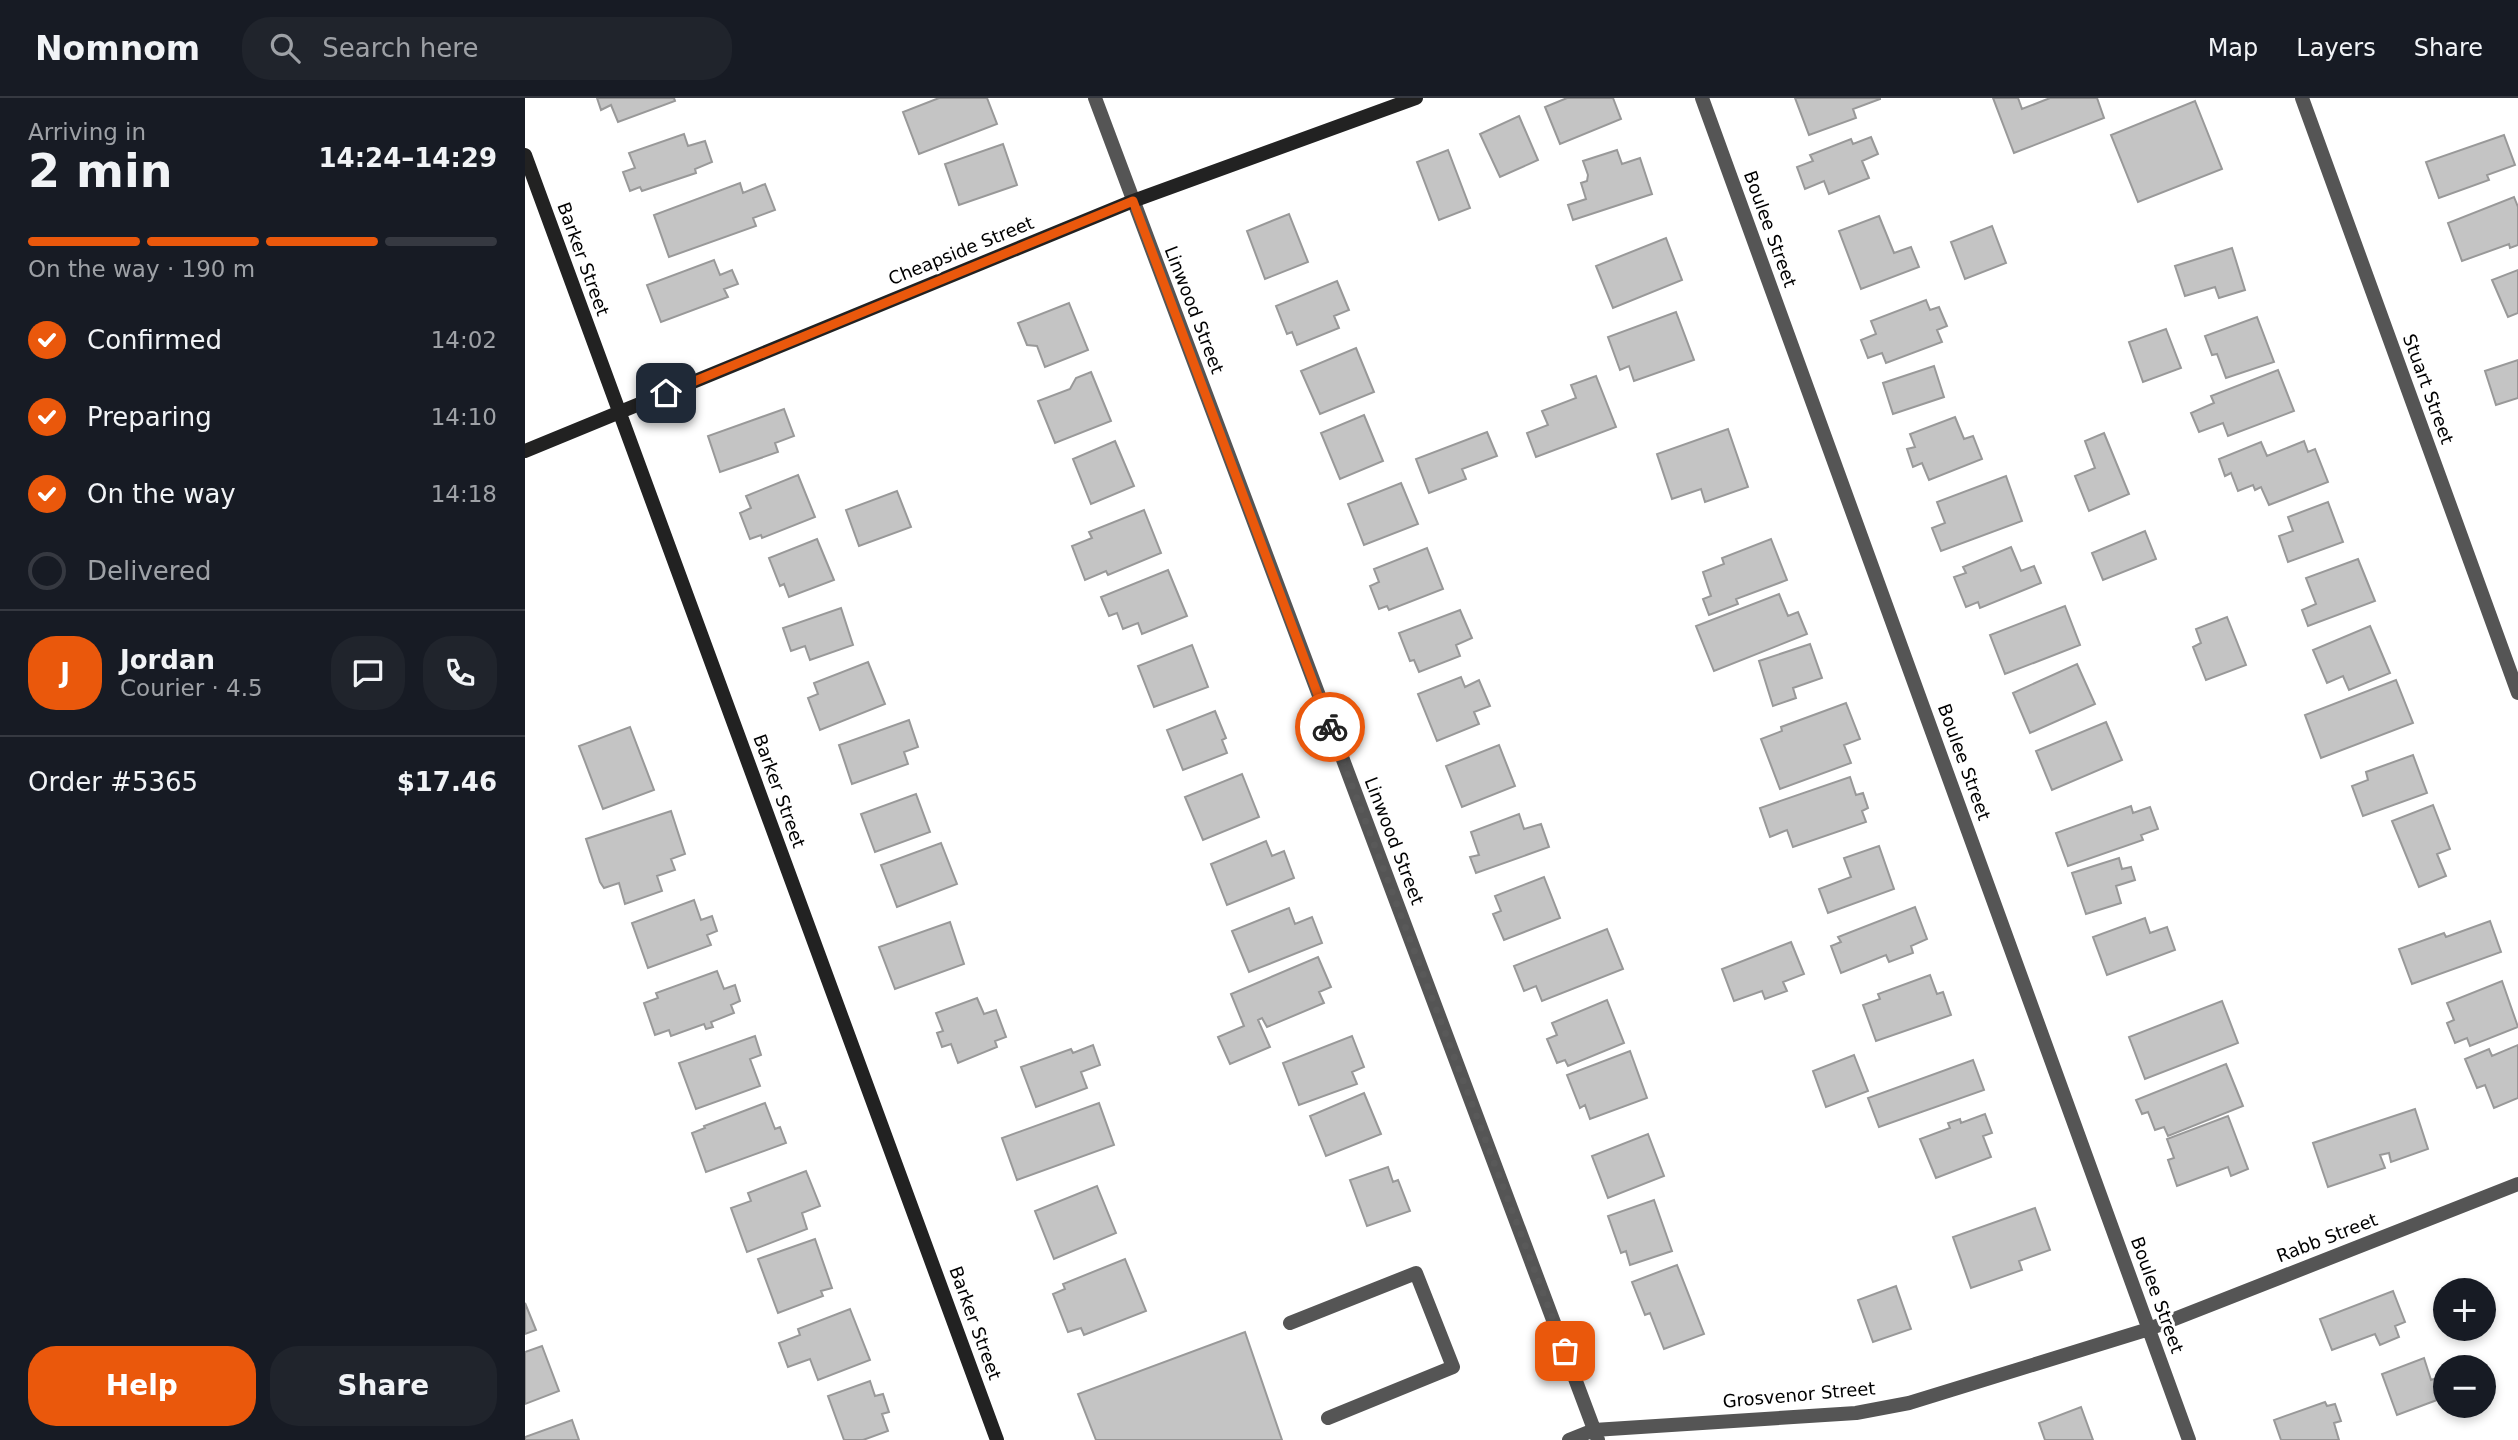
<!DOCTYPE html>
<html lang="en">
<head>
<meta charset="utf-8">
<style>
	body { margin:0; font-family:"DejaVu Sans",sans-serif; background:#20242c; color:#f1f3f6; height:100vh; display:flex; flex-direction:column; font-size:26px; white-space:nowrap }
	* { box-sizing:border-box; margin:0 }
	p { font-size:23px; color:#9ea1a6 }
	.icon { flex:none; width:38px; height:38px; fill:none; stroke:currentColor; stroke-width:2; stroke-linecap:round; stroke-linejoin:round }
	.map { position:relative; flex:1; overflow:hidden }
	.sheet { display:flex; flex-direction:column; background:#171b24; width:525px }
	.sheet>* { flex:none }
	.fabs { position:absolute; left:1908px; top:1180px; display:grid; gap:14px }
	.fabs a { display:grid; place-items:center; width:63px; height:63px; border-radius:50%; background:#171b24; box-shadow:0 4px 10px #0003; font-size:35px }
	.pin { position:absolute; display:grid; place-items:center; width:60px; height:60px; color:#fff; margin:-30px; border-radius:14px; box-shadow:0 4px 10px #0006 }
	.courier { position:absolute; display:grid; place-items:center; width:70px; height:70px; margin:-35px; border:5px solid #ea580c; border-radius:50%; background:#fff; color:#222; box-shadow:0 2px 9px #0007 }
	.summary em { font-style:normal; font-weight:700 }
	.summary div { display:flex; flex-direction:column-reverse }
	.summary { display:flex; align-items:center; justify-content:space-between; height:119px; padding:0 28px }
	h1 { font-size:46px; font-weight:700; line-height:52px }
	.bar { display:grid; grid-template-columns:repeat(4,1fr); gap:10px 7px; align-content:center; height:84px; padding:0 28px }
	.bar i { height:9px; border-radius:5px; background:#363941 }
	.bar .active { background:#ea580c }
	.bar p { grid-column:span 4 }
	.line { display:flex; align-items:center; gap:18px; padding:0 28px; border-top:2px solid #363941 }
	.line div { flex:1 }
	.round { display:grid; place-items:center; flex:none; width:74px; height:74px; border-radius:28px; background:#20242c }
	ol { padding:0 28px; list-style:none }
	li { display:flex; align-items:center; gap:21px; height:77px }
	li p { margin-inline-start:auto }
	li .icon { padding:7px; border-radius:50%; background:#ea580c; color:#fff; stroke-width:4 }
	li:last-child { color:#9ea1a6 }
	li i { width:38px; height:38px; border:4px solid #363941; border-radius:50% }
	.cta { display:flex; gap:14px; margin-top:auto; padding:14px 28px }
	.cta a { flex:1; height:80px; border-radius:28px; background:#ea580c; color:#fff; font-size:28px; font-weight:700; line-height:80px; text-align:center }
	.cta a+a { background:#20242c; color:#f1f3f6 }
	header { display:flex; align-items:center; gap:42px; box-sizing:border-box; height:98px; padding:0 35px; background:#171b24; border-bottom:2px solid #363941 }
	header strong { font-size:33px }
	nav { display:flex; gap:38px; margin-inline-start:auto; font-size:24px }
	.search { width:490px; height:63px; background:#20242c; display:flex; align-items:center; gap:18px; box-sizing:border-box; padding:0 24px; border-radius:28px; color:#9ea1a6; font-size:26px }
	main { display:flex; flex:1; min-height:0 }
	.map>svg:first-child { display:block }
	.building { fill:#c4c4c4; stroke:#999; stroke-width:2 }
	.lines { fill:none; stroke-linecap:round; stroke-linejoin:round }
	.lane { stroke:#555; stroke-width:14 }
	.street { stroke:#555; stroke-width:14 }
	.secondary { stroke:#222; stroke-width:14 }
	.done { stroke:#595959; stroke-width:7; stroke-dasharray:0 12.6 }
	.route { stroke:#ea580c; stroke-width:9 }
	.labels { text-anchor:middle; stroke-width:6; stroke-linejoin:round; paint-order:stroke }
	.street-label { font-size:18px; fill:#000; stroke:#fff }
</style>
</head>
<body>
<header>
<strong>Nomnom</strong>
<div class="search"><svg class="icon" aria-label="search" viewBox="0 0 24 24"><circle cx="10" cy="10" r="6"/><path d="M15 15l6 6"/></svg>Search here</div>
<nav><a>Map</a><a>Layers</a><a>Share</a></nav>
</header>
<main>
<section class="sheet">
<div class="summary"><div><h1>2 min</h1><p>Arriving in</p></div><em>14:24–14:29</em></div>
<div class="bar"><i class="active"></i><i class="active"></i><i class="active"></i><i></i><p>On the way · 190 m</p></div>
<ol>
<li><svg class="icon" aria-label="check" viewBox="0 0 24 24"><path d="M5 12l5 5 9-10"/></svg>Confirmed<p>14:02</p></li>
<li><svg class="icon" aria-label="check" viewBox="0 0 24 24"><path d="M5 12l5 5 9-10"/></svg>Preparing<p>14:10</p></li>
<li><svg class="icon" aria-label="check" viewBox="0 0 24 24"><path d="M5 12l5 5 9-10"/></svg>On the way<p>14:18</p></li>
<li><i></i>Delivered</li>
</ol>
<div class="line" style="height:126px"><b class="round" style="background:#ea580c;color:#fff">J</b><div><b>Jordan</b><p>Courier · 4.5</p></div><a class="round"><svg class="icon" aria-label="chat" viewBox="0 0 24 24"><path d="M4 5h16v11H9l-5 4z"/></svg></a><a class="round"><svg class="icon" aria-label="phone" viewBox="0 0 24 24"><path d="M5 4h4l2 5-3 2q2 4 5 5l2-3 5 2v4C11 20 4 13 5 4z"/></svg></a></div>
<div class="line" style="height:91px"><div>Order #5365</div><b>$17.46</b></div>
<div class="cta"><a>Help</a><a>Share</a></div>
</section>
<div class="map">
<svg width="1993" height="1342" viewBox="0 0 1993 1342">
	<rect width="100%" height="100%" fill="#fff"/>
	<path class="building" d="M 72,0 L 149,0 L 150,3 L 93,24 L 86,7 L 76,12 Z
		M 414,0 L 462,0 L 472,26 L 394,56 L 378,14 Z
		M 1042,0 L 1088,0 L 1096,21 L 1035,46 L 1020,9 Z
		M 1270,0 L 1355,0 L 1355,1 L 1328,11 L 1331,20 L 1284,37 Z
		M 1468,0 L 1493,0 L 1497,11 L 1525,0 L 1572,0 L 1579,20 L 1489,55 Z
		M 1670,3 L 1697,71 L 1613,104 L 1586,37 Z
		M 994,18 L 1013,62 L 975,79 L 955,36 Z
		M 159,36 L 163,48 L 180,43 L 187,64 L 170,71 L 171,75 L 117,93 L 115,89 L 105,93 L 98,74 L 110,70 L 104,55 Z
		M 1979,37 L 1990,67 L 1962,77 L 1964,82 L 1914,100 L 1901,64 Z
		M 1346,39 L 1353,56 L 1337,63 L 1344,80 L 1304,96 L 1299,83 L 1280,91 L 1272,69 L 1288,63 L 1285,57 L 1326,41 L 1328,46 Z
		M 478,46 L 492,87 L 434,107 L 420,66 Z
		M 923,52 L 945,110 L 914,122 L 892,64 Z
		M 1092,52 L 1097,66 L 1115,60 L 1127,96 L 1048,122 L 1043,107 L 1061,101 L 1056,85 L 1062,83 L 1063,77 L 1058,63 Z
		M 215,85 L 218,95 L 240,86 L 250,112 L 228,120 L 231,128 L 144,159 L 129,117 Z
		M 1989,99 L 1993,109 L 1993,147 L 1985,150 L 1984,146 L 1937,163 L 1923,125 Z
		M 764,116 L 783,164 L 740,181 L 722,133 Z
		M 1354,118 L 1369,155 L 1386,149 L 1394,169 L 1336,191 L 1314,133 Z
		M 1467,128 L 1481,165 L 1440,181 L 1426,144 Z
		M 1141,140 L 1157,182 L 1088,210 L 1071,168 Z
		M 1707,150 L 1720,192 L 1694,200 L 1690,189 L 1660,198 L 1650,168 Z
		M 189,162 L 195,177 L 207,172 L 213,186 L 199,191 L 203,199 L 136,224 L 122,187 Z
		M 1993,172 L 1993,215 L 1983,219 L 1967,182 Z
		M 812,183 L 824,212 L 809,218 L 814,230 L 772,247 L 767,234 L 762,236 L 751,208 Z
		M 1401,202 L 1405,212 L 1414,209 L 1422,228 L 1412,232 L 1417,244 L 1361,265 L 1357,255 L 1343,260 L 1336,242 L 1351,236 L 1346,223 Z
		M 544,205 L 563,252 L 520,269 L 512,248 L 502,247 L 493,225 Z
		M 1151,214 L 1169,262 L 1109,283 L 1104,268 L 1095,272 L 1083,239 Z
		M 1732,219 L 1749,264 L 1701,280 L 1692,256 L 1687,257 L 1680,238 Z
		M 1641,231 L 1656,270 L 1618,284 L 1604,244 Z
		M 831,250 L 849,294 L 795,316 L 776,273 Z
		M 1993,262 L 1993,300 L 1971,307 L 1960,273 Z
		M 1409,268 L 1419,299 L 1368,316 L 1358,285 Z
		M 1753,272 L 1769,313 L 1703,338 L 1698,325 L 1674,334 L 1666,315 L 1689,305 L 1686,298 Z
		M 566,274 L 586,323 L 530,345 L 513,303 L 545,291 L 551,280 Z
		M 1071,278 L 1091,329 L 1011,359 L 1002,335 L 1023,327 L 1017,313 L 1051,300 L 1046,287 Z
		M 259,311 L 269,338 L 250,345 L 253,354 L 195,374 L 183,338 Z
		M 839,317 L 858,363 L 815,381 L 796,335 Z
		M 1430,319 L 1439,341 L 1448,338 L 1457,361 L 1404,382 L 1397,365 L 1388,369 L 1382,351 L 1390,349 L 1385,336 Z
		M 1203,331 L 1223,389 L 1180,404 L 1176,391 L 1147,401 L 1132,356 Z
		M 962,334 L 972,358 L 937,371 L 941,381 L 904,395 L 891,361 Z
		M 1579,335 L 1604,396 L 1564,413 L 1550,378 L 1570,370 L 1560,343 Z
		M 590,343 L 609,388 L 566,406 L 548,361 Z
		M 1779,343 L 1783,354 L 1790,351 L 1803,384 L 1744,407 L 1736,389 L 1730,392 L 1728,387 L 1713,393 L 1706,375 L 1700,378 L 1694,361 L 1736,344 L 1742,358 Z
		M 273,377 L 290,419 L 237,440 L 236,437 L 225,441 L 215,415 L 226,410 L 221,398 Z
		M 1481,378 L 1497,423 L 1416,453 L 1407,430 L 1420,425 L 1412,404 Z
		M 876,385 L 893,426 L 839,447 L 823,406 Z
		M 372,393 L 386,429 L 334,448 L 321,412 Z
		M 1803,404 L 1818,444 L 1763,464 L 1754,438 L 1768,433 L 1763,419 Z
		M 619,412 L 636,455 L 583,477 L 581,473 L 560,482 L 547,448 L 567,440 L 564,434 Z
		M 1620,433 L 1631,461 L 1578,482 L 1567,455 Z
		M 292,441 L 309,482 L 264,499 L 259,486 L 255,488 L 244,460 Z
		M 1246,441 L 1262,482 L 1211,501 L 1213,506 L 1184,517 L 1178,501 L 1186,498 L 1178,474 L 1199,466 L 1197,460 Z
		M 1486,449 L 1496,473 L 1509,468 L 1516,485 L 1455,510 L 1453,504 L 1441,509 L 1429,479 L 1441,475 L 1438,469 Z
		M 902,450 L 918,491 L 864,512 L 862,508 L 854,511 L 845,488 L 854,484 L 849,471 Z
		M 1833,461 L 1850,503 L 1783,528 L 1777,512 L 1791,506 L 1781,480 Z
		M 643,472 L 662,518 L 617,536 L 613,525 L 598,531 L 592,515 L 584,518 L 576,499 Z
		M 1254,496 L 1263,518 L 1273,514 L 1282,536 L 1189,573 L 1171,528 Z
		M 1540,508 L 1555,547 L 1480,576 L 1465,537 Z
		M 316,510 L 328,547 L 285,562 L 280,548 L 266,553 L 258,530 Z
		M 935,512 L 947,540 L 931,547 L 935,558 L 894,574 L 889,562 L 885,563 L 874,535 Z
		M 1702,519 L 1721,567 L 1681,582 L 1668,549 L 1676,545 L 1671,531 Z
		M 1845,528 L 1865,575 L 1824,592 L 1818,578 L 1802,585 L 1788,552 Z
		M 1285,546 L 1297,580 L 1268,590 L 1271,600 L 1248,608 L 1234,563 Z
		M 667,547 L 683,589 L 629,609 L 613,568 Z
		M 343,564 L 360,606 L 295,632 L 283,600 L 293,596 L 289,585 Z
		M 1552,566 L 1570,606 L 1505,635 L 1488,595 Z
		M 936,579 L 940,589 L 954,582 L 965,608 L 949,614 L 954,626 L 912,643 L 893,596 Z
		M 1871,582 L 1888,625 L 1796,660 L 1780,617 Z
		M 1321,605 L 1335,641 L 1319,647 L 1326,665 L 1255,691 L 1236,641 L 1257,633 L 1256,629 Z
		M 690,613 L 701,640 L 697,642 L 702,655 L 658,672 L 642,632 Z
		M 384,622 L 393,649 L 379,654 L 383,666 L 327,686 L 314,647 Z
		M 1581,624 L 1597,662 L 1527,692 L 1511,653 Z
		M 105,629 L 129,692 L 78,711 L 54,648 Z
		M 974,647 L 990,688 L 937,709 L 921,668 Z
		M 1888,657 L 1902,695 L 1838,718 L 1827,688 L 1843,682 L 1841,674 Z
		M 717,676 L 734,719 L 678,742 L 660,699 Z
		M 1325,679 L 1331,697 L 1338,695 L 1343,710 L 1337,713 L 1341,724 L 1268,749 L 1262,732 L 1245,739 L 1235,710 Z
		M 391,696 L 405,734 L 350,754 L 336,716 Z
		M 1908,707 L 1925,751 L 1912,756 L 1921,778 L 1894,789 L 1867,723 Z
		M 1606,708 L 1608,715 L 1625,709 L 1633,731 L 1616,737 L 1618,742 L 1543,768 L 1531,735 Z
		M 146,713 L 160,756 L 146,761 L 150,772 L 132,778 L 137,793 L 100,806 L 94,785 L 79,790 L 75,784 L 61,741 Z
		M 994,716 L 999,731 L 1016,726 L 1024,749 L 951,775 L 945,759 L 954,757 L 946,734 Z
		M 741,743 L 747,758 L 759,753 L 769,780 L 702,807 L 686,766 Z
		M 416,745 L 432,786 L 372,809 L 356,767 Z
		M 1354,748 L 1369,791 L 1303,815 L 1294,791 L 1326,779 L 1319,760 Z
		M 1594,760 L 1597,771 L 1606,769 L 1610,782 L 1591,788 L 1596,805 L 1561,816 L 1547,775 Z
		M 1019,779 L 1035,820 L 979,842 L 968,816 L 976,813 L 970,798 Z
		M 169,802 L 176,822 L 187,818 L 192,833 L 182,837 L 186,847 L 123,870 L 107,825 Z
		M 1390,809 L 1402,841 L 1386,848 L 1388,855 L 1364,864 L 1361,857 L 1316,875 L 1306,848 L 1316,844 L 1313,839 Z
		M 764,810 L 770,826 L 787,819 L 797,845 L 724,874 L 707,833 Z
		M 1620,820 L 1625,835 L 1642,829 L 1650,852 L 1582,877 L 1568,839 Z
		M 1965,823 L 1976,854 L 1887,886 L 1874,851 L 1919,835 L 1921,839 Z
		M 425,824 L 439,866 L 370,891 L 354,849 Z
		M 1082,831 L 1098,871 L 1017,903 L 1011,888 L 999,893 L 989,868 Z
		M 1266,844 L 1279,876 L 1258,884 L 1262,893 L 1240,901 L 1237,893 L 1209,903 L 1197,871 Z
		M 793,859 L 806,889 L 794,894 L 799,905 L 742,929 L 737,920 L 733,922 L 745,949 L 705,966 L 693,939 L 719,928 L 706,896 Z
		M 192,873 L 199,891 L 210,887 L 215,903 L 206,907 L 209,915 L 186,924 L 188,929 L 181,931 L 179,926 L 146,938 L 144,932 L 130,937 L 119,905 L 133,900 L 131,895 Z
		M 1405,877 L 1412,896 L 1418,894 L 1426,917 L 1351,943 L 1338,907 L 1355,901 L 1353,896 Z
		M 1977,883 L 1993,929 L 1945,948 L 1942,940 L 1930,945 L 1922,925 L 1929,922 L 1922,905 Z
		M 452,900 L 459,916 L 471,912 L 481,939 L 470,943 L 472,949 L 433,965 L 426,946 L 417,949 L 412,935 L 418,933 L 411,915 Z
		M 1082,902 L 1099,945 L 1043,968 L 1040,962 L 1032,965 L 1022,941 L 1032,937 L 1027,925 Z
		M 1697,903 L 1713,945 L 1620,981 L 1604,939 Z
		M 230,938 L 236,957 L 225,961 L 235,988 L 171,1011 L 154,965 Z
		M 827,938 L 839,969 L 827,974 L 832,986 L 774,1007 L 758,965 Z
		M 568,947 L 575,967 L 556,974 L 562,990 L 511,1009 L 496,969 L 546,951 L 548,955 Z
		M 1993,947 L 1993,1000 L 1969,1010 L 1960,987 L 1952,990 L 1940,961 L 1964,951 L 1967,958 Z
		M 1105,953 L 1122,1000 L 1065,1021 L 1060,1007 L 1055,1010 L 1042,977 Z
		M 1329,957 L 1343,993 L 1301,1009 L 1288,973 Z
		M 1448,962 L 1459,992 L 1354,1029 L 1343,1000 Z
		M 1701,966 L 1718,1008 L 1643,1038 L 1639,1029 L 1630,1032 L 1623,1014 L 1617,1016 L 1611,1002 Z
		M 839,995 L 856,1036 L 801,1058 L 785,1018 Z
		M 240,1005 L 250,1031 L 255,1029 L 261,1045 L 181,1074 L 167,1035 L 180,1030 L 179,1028 Z
		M 574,1005 L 589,1047 L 492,1082 L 477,1040 Z
		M 1890,1011 L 1903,1051 L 1866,1064 L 1864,1055 L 1855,1057 L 1860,1070 L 1803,1089 L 1788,1045 Z
		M 1460,1016 L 1467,1035 L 1458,1038 L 1466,1059 L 1411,1080 L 1395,1041 L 1425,1030 L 1423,1025 L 1435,1021 L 1436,1025 Z
		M 1703,1018 L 1723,1071 L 1706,1078 L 1703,1069 L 1652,1088 L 1643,1062 L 1649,1060 L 1642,1041 Z
		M 1123,1036 L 1139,1078 L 1083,1100 L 1067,1058 Z
		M 863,1069 L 868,1084 L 873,1082 L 885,1113 L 842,1128 L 825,1082 Z
		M 281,1073 L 295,1108 L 277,1115 L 282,1131 L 222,1154 L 206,1110 L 226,1103 L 223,1095 Z
		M 572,1088 L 591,1135 L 529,1161 L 510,1113 Z
		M 1129,1102 L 1147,1153 L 1105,1167 L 1101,1153 L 1096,1155 L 1083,1118 Z
		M 1510,1110 L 1525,1152 L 1494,1163 L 1497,1172 L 1446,1190 L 1428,1139 Z
		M 290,1141 L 307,1190 L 296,1193 L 298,1198 L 253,1215 L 233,1161 Z
		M 600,1161 L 621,1213 L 559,1237 L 556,1230 L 543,1234 L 528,1196 L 540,1191 L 538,1186 Z
		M 1152,1167 L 1179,1236 L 1139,1251 L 1125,1215 L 1120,1217 L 1107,1184 Z
		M 1371,1188 L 1386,1231 L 1348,1244 L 1333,1202 Z
		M 1868,1193 L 1880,1224 L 1870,1228 L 1874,1239 L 1855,1247 L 1850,1236 L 1807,1252 L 1795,1221 Z
		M 0,1205 L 11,1232 L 0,1236 Z
		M 325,1211 L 345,1262 L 293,1282 L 285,1261 L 263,1269 L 254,1245 L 275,1237 L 273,1231 Z
		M 720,1234 L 757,1342 L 571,1342 L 553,1296 Z
		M 17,1248 L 34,1293 L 0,1306 L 0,1254 Z
		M 1899,1260 L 1906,1282 L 1917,1278 L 1920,1299 L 1872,1317 L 1857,1276 Z
		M 345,1283 L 350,1298 L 358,1296 L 364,1314 L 357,1316 L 363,1333 L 338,1342 L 319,1342 L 303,1298 Z
		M 1800,1304 L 1802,1308 L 1810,1306 L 1816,1323 L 1809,1325 L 1814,1342 L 1756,1342 L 1749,1322 Z
		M 1556,1309 L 1568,1342 L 1520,1342 L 1514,1325 Z
		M 47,1322 L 54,1342 L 0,1342 L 0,1339 Z"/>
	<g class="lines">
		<path class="lane" d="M 765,1225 L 891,1175 L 928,1269 L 803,1320"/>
		<path class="street" d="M 570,0 L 1073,1342
			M 1177,0 L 1664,1342
			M 1777,0 L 1993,595
			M 1044,1342 L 1069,1332 L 1331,1315 L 1384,1305 L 1624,1231 L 1993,1086"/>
		<path class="secondary" d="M 0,57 L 472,1342
			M 0,353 L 608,103 L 891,0"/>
	</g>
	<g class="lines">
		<path class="done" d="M 805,629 L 1040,1253"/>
		<path class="route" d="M 141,295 L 608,103 L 805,629"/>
	</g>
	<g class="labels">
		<g class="street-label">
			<text transform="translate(1245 131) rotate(70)" y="6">Boulee Street</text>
			<text transform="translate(436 153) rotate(-22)" y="6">Cheapside Street</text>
			<text transform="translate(58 161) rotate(70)" y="6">Barker Street</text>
			<text transform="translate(669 212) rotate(69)" y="6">Linwood Street</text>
			<text transform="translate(1903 291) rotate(70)" y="6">Stuart Street</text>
			<text transform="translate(1439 664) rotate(70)" y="6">Boulee Street</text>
			<text transform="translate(254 693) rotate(70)" y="6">Barker Street</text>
			<text transform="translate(869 743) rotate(69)" y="6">Linwood Street</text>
			<text transform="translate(1802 1140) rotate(-21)" y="6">Rabb Street</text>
			<text transform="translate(1632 1197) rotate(70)" y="6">Boulee Street</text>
			<text transform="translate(450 1225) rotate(70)" y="6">Barker Street</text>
			<text transform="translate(1274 1297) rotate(-5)" y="6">Grosvenor Street</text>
		</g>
	</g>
</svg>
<div class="fabs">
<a>+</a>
<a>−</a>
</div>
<div class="pin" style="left:1040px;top:1253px;background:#ea580c"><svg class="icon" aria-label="bag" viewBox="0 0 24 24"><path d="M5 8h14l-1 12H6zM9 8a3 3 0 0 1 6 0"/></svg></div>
<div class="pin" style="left:141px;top:295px;background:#1f2937"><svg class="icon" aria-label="home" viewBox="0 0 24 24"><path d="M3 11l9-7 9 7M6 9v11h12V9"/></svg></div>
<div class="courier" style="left:805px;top:629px"><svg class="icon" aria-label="bike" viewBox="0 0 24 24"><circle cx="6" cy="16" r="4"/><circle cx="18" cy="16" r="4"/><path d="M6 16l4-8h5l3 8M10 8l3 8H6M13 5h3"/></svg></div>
</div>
</main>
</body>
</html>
